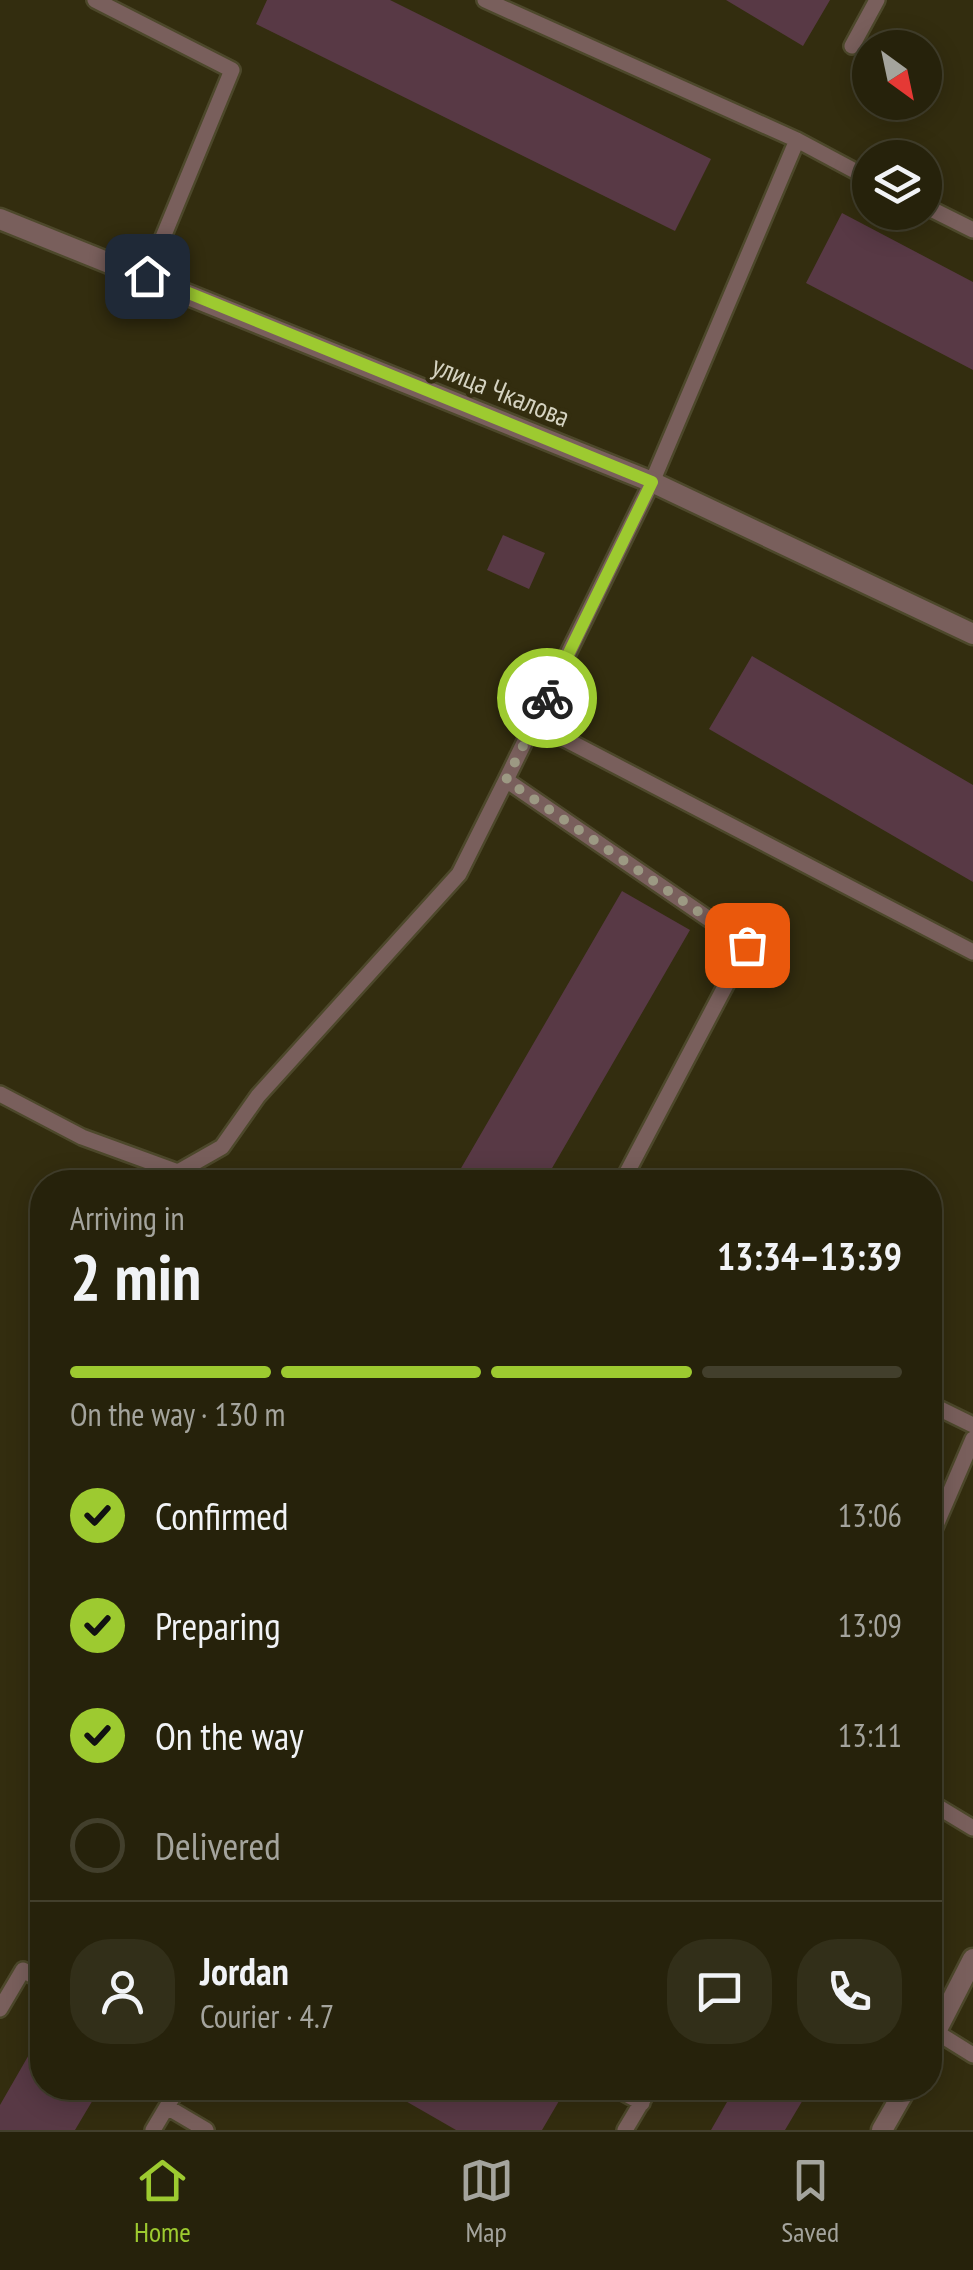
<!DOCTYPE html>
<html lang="en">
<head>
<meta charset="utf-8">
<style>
	body { margin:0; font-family:"PT Sans Narrow",sans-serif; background:#322f19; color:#f1f3f6; height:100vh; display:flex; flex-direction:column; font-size:38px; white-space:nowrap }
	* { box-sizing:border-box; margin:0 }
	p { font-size:32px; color:#a4a49d }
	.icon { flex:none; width:55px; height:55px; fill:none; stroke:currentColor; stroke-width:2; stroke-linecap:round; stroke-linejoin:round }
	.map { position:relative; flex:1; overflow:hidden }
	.details { position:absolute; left:30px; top:1170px; width:912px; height:930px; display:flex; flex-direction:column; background:#26220b; border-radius:40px; box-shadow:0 5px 25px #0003,0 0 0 2px #423f2c }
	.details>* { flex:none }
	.needle { width:65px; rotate:147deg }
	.tools { position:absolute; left:852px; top:30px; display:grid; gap:20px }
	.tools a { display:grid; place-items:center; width:90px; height:90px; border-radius:50%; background:#26220b; box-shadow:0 5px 25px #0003,0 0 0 2px #423f2c; font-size:50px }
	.pin { position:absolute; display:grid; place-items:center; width:85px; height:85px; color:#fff; margin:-42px; border-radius:20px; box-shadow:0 5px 15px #0006 }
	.courier { position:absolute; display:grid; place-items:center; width:100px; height:100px; margin:-50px; border:8px solid #9dca30; border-radius:50%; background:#fff; color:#222; box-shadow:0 2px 12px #0007 }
	.summary em { font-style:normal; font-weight:700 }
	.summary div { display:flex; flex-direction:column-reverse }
	.summary { display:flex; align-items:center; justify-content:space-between; height:170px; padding:0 40px }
	h1 { font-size:65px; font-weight:700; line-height:75px }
	.bar { display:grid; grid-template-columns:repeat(4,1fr); gap:15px 10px; align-content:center; height:120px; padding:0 40px }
	.bar i { height:12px; border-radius:8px; background:#423f2c }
	.bar .selected { background:#9dca30 }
	.bar p { grid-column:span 4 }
	.line { display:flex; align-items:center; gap:25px; padding:0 40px; border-top:2px solid #423f2c }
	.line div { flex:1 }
	.round { display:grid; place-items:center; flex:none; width:105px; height:105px; border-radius:40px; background:#322f19 }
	ol { padding:0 40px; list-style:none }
	li { display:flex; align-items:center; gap:30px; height:110px }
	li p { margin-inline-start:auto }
	li .icon { padding:10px; border-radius:50%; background:#9dca30; color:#111; stroke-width:4 }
	li:last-child { color:#a4a49d }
	li i { width:55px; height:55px; border:5px solid #423f2c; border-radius:50% }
	.dock { display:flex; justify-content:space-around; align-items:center; height:140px; border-top:2px solid #423f2c; background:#26220b; font-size:28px; color:#a4a49d }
	.dock a { display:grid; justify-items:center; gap:5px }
	.dock .selected { color:#9dca30 }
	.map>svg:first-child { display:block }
	.building { fill:#583945 }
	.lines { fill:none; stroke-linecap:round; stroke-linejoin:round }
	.service-casing { stroke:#4d482b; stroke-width:20 }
	.minor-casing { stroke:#4d482b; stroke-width:25 }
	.tertiary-casing { stroke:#4d482b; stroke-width:25 }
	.service { stroke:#795f5c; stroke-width:15 }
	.minor { stroke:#795f5c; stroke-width:20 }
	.tertiary { stroke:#795f5c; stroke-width:20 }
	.done { stroke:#9c9983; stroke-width:10; stroke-dasharray:0 18 }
	.route { stroke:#9dca30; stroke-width:12 }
	.labels { text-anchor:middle; stroke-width:8; stroke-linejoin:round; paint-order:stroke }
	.street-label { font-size:28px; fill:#d5d3c1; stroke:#332d0f }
</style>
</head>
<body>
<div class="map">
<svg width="973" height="2130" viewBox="0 0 973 2130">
	<rect width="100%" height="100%" fill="#332d0f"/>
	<path class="building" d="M 267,0 L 390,0 L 711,159 L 675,231 L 256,24 Z
		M 726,0 L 830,0 L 803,46 Z
		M 842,213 L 973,282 L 973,370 L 806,283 Z
		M 503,535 L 545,553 L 529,589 L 487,570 Z
		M 752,656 L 973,785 L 973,882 L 709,729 Z
		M 622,891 L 690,930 L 544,1182 L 453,1182 Z
		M 42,2032 L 42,2088 L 100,2088 L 75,2130 L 0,2130 L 0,2105 Z
		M 383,2088 L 536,2088 L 559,2101 L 542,2130 L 456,2130 Z
		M 735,2088 L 810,2088 L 785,2130 L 711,2130 Z"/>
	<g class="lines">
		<defs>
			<path id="service" d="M 95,0 L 232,70 L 147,276
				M 485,0 L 797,140 L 870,179
				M 852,46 L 877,0
				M 925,206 L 973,230
				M 534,723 L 973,952
				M 0,1094 L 82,1137 L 178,1172 L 222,1147 L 258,1096 L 459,874 L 506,780
				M 622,1182 L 747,945 L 506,780 L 652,482 L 797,140
				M 930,1404 L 973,1425
				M 930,1539 L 973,1439
				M 930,1802 L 973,1828
				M 0,2009 L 23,1970 L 42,1981
				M 936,2032 L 973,2055
				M 615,2088 L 642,2103
				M 167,2107 L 206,2130
				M 153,2130 L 178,2088
				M 625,2130 L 650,2088"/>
			<path id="minor" d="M 930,2043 L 973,1959
				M 882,2130 L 906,2088"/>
			<path id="tertiary" d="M 0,219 L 652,482 L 973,634"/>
		</defs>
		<use href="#service" class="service-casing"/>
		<use href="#minor" class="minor-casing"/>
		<use href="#tertiary" class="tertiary-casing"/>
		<use href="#service" class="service"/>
		<use href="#minor" class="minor"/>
		<use href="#tertiary" class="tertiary"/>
	</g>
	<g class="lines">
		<path class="done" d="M 547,698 L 506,780 L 747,945"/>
		<path class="route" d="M 147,276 L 652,482 L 547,698"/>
	</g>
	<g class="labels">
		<g class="street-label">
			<text transform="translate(501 391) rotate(22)" y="10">улица Чкалова</text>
		</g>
	</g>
</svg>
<div class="tools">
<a><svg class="needle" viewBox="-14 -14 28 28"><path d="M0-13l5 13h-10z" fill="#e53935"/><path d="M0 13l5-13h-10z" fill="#a4a49d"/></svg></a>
<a><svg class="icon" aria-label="layers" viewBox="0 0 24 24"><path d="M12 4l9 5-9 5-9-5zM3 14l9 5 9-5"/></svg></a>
</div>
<div class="pin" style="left:747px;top:945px;background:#ea580c"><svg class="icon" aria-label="bag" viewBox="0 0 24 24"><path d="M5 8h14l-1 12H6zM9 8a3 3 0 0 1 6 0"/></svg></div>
<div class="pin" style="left:147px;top:276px;background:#1f2937"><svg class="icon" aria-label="home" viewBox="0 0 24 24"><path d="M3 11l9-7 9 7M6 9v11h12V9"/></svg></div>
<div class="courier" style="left:547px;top:698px"><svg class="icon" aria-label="bike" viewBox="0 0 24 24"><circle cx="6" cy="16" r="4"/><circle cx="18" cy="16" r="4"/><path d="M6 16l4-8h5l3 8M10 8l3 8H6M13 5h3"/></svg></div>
<section class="details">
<div class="summary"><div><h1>2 min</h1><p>Arriving in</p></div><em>13:34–13:39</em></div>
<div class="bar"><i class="selected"></i><i class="selected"></i><i class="selected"></i><i></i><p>On the way · 130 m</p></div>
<ol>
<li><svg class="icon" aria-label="check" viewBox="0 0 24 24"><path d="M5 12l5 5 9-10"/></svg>Confirmed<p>13:06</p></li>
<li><svg class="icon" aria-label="check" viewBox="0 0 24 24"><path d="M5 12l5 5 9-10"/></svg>Preparing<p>13:09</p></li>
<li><svg class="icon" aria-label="check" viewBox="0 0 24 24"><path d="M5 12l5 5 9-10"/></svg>On the way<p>13:11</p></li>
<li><i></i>Delivered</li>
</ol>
<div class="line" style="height:180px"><a class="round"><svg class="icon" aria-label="person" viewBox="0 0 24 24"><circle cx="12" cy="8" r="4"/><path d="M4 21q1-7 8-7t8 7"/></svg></a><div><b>Jordan</b><p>Courier · 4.7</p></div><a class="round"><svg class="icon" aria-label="chat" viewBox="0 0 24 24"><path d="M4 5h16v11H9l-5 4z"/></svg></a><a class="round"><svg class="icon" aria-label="phone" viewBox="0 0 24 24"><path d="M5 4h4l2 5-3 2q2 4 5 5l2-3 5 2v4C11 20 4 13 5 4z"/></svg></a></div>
</section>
</div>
<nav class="dock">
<a class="selected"><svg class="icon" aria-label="home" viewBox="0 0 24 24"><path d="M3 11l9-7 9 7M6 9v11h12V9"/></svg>Home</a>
<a><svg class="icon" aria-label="map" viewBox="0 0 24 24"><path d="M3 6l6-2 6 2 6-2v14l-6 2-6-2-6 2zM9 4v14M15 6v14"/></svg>Map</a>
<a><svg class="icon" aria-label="saved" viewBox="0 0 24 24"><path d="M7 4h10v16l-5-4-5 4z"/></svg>Saved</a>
</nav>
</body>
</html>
